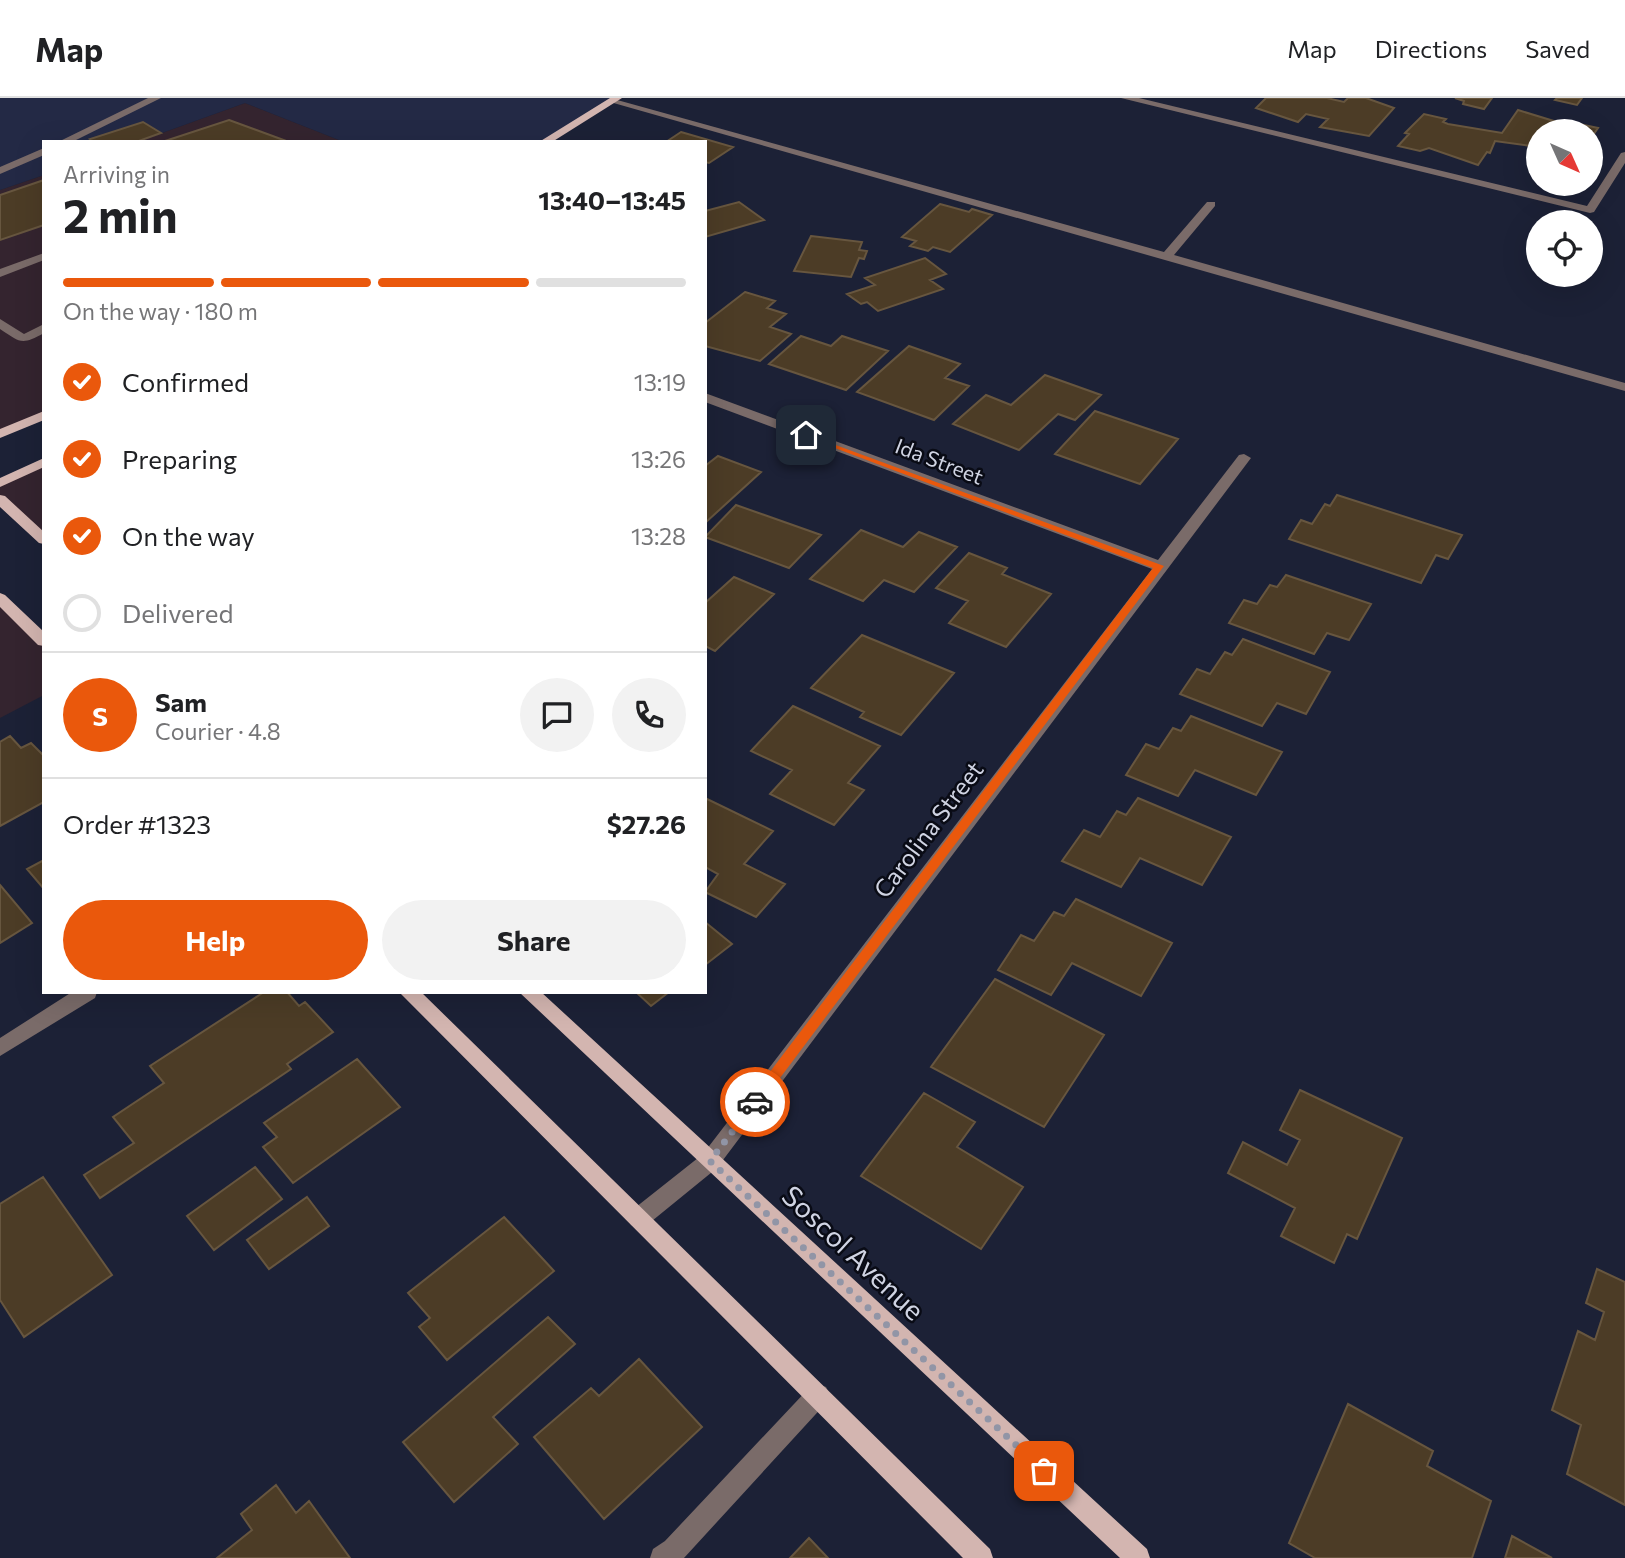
<!DOCTYPE html>
<html lang="en">
<head>
<meta charset="utf-8">
<style>
	body { margin:0; font-family:Commissioner,sans-serif; background:#f2f2f2; color:#202124; height:100vh; display:flex; flex-direction:column; font-size:26px; white-space:nowrap }
	* { box-sizing:border-box; margin:0 }
	p { font-size:23px; color:#757577 }
	.icon { flex:none; width:38px; height:38px; fill:none; stroke:currentColor; stroke-width:2; stroke-linecap:round; stroke-linejoin:round }
	.map { position:relative; flex:1; overflow:hidden }
	.side { position:absolute; left:42px; top:42px; width:665px; height:854px; display:flex; flex-direction:column; background:#fff; border-radius:0px; box-shadow:0 7px 28px #0002 }
	.side>* { flex:none }
	.needle { width:46px; rotate:135deg }
	.buttons { position:absolute; left:1526px; top:21px; display:grid; gap:14px }
	.buttons a { display:grid; place-items:center; width:77px; height:77px; border-radius:50%; background:#fff; box-shadow:0 7px 28px #0002; font-size:35px }
	.pin { position:absolute; display:grid; place-items:center; width:60px; height:60px; color:#fff; margin:-30px; border-radius:14px; box-shadow:0 4px 10px #0006 }
	.courier { position:absolute; display:grid; place-items:center; width:70px; height:70px; margin:-35px; border:5px solid #ea580c; border-radius:50%; background:#fff; color:#222; box-shadow:0 2px 9px #0007 }
	.summary em { font-style:normal; font-weight:700 }
	.summary div { display:flex; flex-direction:column-reverse }
	.summary { display:flex; align-items:center; justify-content:space-between; height:119px; padding:0 21px }
	h1 { font-size:46px; font-weight:700; line-height:52px }
	.bar { display:grid; grid-template-columns:repeat(4,1fr); gap:10px 7px; align-content:center; height:84px; padding:0 21px }
	.bar i { height:9px; border-radius:5px; background:#e0e0e0 }
	.bar .current { background:#ea580c }
	.bar p { grid-column:span 4 }
	.line { display:flex; align-items:center; gap:18px; padding:0 21px; border-top:2px solid #e0e0e0 }
	.line div { flex:1 }
	.round { display:grid; place-items:center; flex:none; width:74px; height:74px; border-radius:37px; background:#f2f2f2 }
	ol { padding:0 21px; list-style:none }
	li { display:flex; align-items:center; gap:21px; height:77px }
	li p { margin-inline-start:auto }
	li .icon { padding:7px; border-radius:50%; background:#ea580c; color:#fff; stroke-width:4 }
	li:last-child { color:#757577 }
	li i { width:38px; height:38px; border:4px solid #e0e0e0; border-radius:50% }
	.button { display:flex; gap:14px; margin-top:auto; padding:14px 21px }
	.button a { flex:1; height:80px; border-radius:42px; background:#ea580c; color:#fff; font-size:28px; font-weight:700; line-height:80px; text-align:center }
	.button a+a { background:#f2f2f2; color:#202124 }
	header { display:flex; align-items:center; gap:42px; box-sizing:border-box; height:98px; padding:0 35px; background:#fff; border-bottom:2px solid #e0e0e0 }
	header strong { font-size:33px }
	nav { display:flex; gap:38px; margin-inline-start:auto; font-size:24px }
	.map>svg:first-child { display:block }
	.commercial { fill:#34242f }
	.built { fill:#232945 }
	.building { fill:#4c3c26; stroke:#67563f; stroke-width:2 }
	.lines { fill:none; stroke-linecap:round; stroke-linejoin:round }
	.minor { fill:#7a6b69; fill-rule:evenodd }
	.major { fill:#d3b5b0; fill-rule:evenodd }
	.route { fill:#ea580c }
	.done { stroke:#9195a6; stroke-width:7; stroke-dasharray:0 12.6 }
	.labels { text-anchor:middle; stroke-width:5; stroke-linejoin:round; paint-order:stroke }
	.far-street-label { font-size:21px; fill:#d0d4e3; stroke:#090b15 }
	.street-label { font-size:24px; fill:#d0d4e3; stroke:#090b15 }
	.near-street-label { font-size:28px; fill:#d0d4e3; stroke:#090b15 }
</style>
</head>
<body>
<header>
<strong>Map</strong>
<nav><a>Map</a><a>Directions</a><a>Saved</a></nav>
</header>
<div class="map">
<svg width="1625" height="1460" viewBox="0 0 1625 1460">
	<rect width="100%" height="100%" fill="#1c2136"/>
	<path class="commercial" d="M 245,5 L 344,44 L 137,44 Z
		M 44,77 L 44,317 L 0,336 L 0,92 Z
		M 44,364 L 44,442 L 0,401 L 0,385 Z
		M 0,500 L 44,543 L 44,597 L 0,620 Z"/>
	<path class="built" d="M 0,0 L 617,0 L 544,44 L 344,44 L 245,5 L 137,44 L 44,44 L 44,77 L 0,92 Z"/>
	<path class="building" d="M 1266,0 L 1327,0 L 1344,4 L 1348,0 L 1366,0 L 1394,10 L 1369,38 L 1320,29 L 1328,21 L 1306,16 L 1298,24 L 1256,10 Z
		M 1455,0 L 1492,0 L 1484,11 L 1463,6 L 1464,3 Z
		M 1557,0 L 1582,0 L 1577,7 L 1555,2 Z
		M 1518,12 L 1567,27 L 1573,28 L 1575,25 L 1598,30 L 1591,40 L 1591,33 L 1538,33 L 1538,49 L 1495,43 L 1490,55 L 1487,54 L 1478,67 L 1429,50 L 1420,53 L 1398,48 L 1409,36 L 1405,35 L 1424,16 L 1446,21 L 1443,24 L 1448,26 L 1502,35 Z
		M 229,22 L 289,44 L 162,44 Z
		M 143,24 L 161,35 L 136,44 L 94,44 L 90,41 Z
		M 681,34 L 733,49 L 709,65 L 705,64 L 705,44 L 666,44 Z
		M 44,82 L 44,127 L 0,142 L 0,97 Z
		M 739,104 L 764,122 L 705,139 L 705,113 Z
		M 940,106 L 969,114 L 972,111 L 992,117 L 950,154 L 933,149 L 928,153 L 910,148 L 916,143 L 902,139 Z
		M 811,138 L 862,144 L 859,152 L 867,153 L 864,161 L 859,160 L 851,179 L 794,173 Z
		M 925,160 L 946,176 L 930,182 L 943,191 L 878,213 L 867,204 L 861,206 L 847,196 L 875,187 L 865,180 Z
		M 745,194 L 775,203 L 767,210 L 786,216 L 770,229 L 791,236 L 760,263 L 705,248 L 705,225 Z
		M 801,238 L 831,248 L 842,238 L 888,253 L 846,292 L 769,266 Z
		M 909,248 L 960,266 L 945,280 L 969,288 L 934,322 L 857,294 Z
		M 1045,277 L 1101,297 L 1075,322 L 1058,316 L 1019,352 L 953,326 L 986,297 L 1011,307 Z
		M 1095,313 L 1178,341 L 1140,386 L 1055,356 Z
		M 718,358 L 761,374 L 705,425 L 705,368 Z
		M 1337,397 L 1462,437 L 1448,461 L 1436,457 L 1421,485 L 1289,441 L 1301,422 L 1312,426 L 1325,406 L 1330,408 Z
		M 736,407 L 821,437 L 789,470 L 705,439 Z
		M 861,432 L 903,449 L 919,434 L 957,449 L 914,494 L 884,482 L 863,503 L 810,481 Z
		M 969,455 L 1007,470 L 1002,476 L 1051,496 L 1006,549 L 949,525 L 968,503 L 936,490 Z
		M 1286,477 L 1371,506 L 1349,542 L 1327,535 L 1314,556 L 1229,525 L 1244,502 L 1257,506 L 1270,487 L 1277,489 Z
		M 734,479 L 774,496 L 715,553 L 705,548 L 705,505 Z
		M 862,537 L 954,575 L 901,637 L 860,619 L 864,614 L 811,590 Z
		M 1243,541 L 1330,574 L 1306,616 L 1277,605 L 1262,628 L 1180,596 L 1197,571 L 1210,576 L 1225,554 L 1232,557 Z
		M 793,608 L 880,648 L 848,685 L 864,692 L 834,727 L 770,696 L 792,672 L 751,653 Z
		M 1191,618 L 1282,654 L 1256,697 L 1195,672 L 1178,698 L 1126,677 L 1146,646 L 1159,651 L 1173,630 L 1181,633 Z
		M 10,638 L 21,650 L 31,645 L 44,658 L 44,704 L 0,728 L 0,644 Z
		M 705,700 L 773,733 L 744,766 L 785,786 L 756,819 L 705,794 L 718,776 L 705,769 Z
		M 1138,700 L 1231,739 L 1202,787 L 1140,760 L 1121,789 L 1062,763 L 1084,732 L 1100,739 L 1117,713 L 1126,717 Z
		M 44,762 L 44,791 L 27,771 Z
		M 0,787 L 32,825 L 0,845 Z
		M 1076,801 L 1172,845 L 1141,898 L 1072,865 L 1051,897 L 998,872 L 1021,837 L 1034,843 L 1054,814 L 1064,818 Z
		M 705,824 L 732,846 L 705,867 Z
		M 995,881 L 1104,937 L 1044,1029 L 931,969 Z
		M 264,894 L 287,894 L 299,908 L 305,904 L 333,934 L 287,966 L 291,971 L 100,1100 L 84,1077 L 134,1045 L 113,1019 L 164,985 L 150,968 Z
		M 636,894 L 669,894 L 651,908 Z
		M 357,961 L 400,1009 L 293,1085 L 263,1049 L 277,1039 L 264,1025 Z
		M 1300,992 L 1402,1040 L 1357,1141 L 1347,1136 L 1334,1165 L 1281,1138 L 1295,1110 L 1228,1075 L 1243,1044 L 1287,1067 L 1300,1042 L 1280,1032 Z
		M 924,995 L 975,1024 L 957,1049 L 1023,1089 L 981,1151 L 861,1078 Z
		M 255,1069 L 282,1101 L 214,1152 L 187,1118 Z
		M 43,1079 L 112,1177 L 24,1239 L 0,1202 L 0,1106 Z
		M 307,1099 L 329,1128 L 269,1171 L 247,1142 Z
		M 504,1119 L 554,1173 L 447,1262 L 419,1229 L 430,1220 L 408,1195 Z
		M 1597,1171 L 1625,1184 L 1625,1407 L 1567,1376 L 1581,1327 L 1552,1312 L 1578,1233 L 1595,1242 L 1604,1214 L 1586,1205 Z
		M 548,1219 L 575,1246 L 493,1319 L 518,1346 L 454,1404 L 403,1344 Z
		M 639,1261 L 702,1329 L 604,1421 L 534,1339 L 591,1290 L 599,1298 Z
		M 1348,1306 L 1433,1353 L 1427,1368 L 1491,1403 L 1472,1460 L 1315,1460 L 1289,1445 Z
		M 276,1387 L 296,1415 L 309,1403 L 350,1460 L 217,1460 L 252,1432 L 241,1416 Z
		M 1512,1438 L 1552,1460 L 1505,1460 Z
		M 809,1440 L 828,1460 L 790,1460 Z"/>
	<g class="lines">
		<path class="minor" d="M 148,0 L 161,0 L 72,44 L 58,44 Z
			M 610,0 L 1164,154 L 1207,104 L 1215,104 L 1215,108 L 1174,157 L 1625,285 L 1625,293 L 610,4 Z
			M 1121,0 L 1139,0 L 1587,108 L 1621,55 L 1625,54 L 1625,65 L 1594,114 L 1590,115 Z
			M 44,50 L 44,57 L 0,76 L 0,69 Z
			M 44,155 L 44,162 L 0,179 L 0,171 Z
			M 0,221 L 24,236 L 44,226 L 44,235 C 21,248 20,244 0,231 Z
			M 705,295 L 1158,462 L 1239,357 L 1244,356 L 1251,360 L 717,1070 L 647,1127 L 639,1130 L 631,1127 L 628,1120 L 631,1113 L 703,1056 L 1152,471 L 705,304 Z
			M 72,894 L 97,894 L 95,900 L 0,958 L 0,940 Z
			M 818,1286 L 826,1289 L 830,1297 L 826,1305 L 684,1460 L 650,1460 L 653,1451 L 665,1443 L 810,1289 Z"/>
		<path class="major" d="M 610,0 L 622,0 L 552,44 L 539,44 Z
			M 44,313 L 44,322 L 0,340 L 0,331 Z
			M 44,360 L 44,369 L 0,389 L 0,380 Z
			M 0,397 L 5,398 L 44,434 L 44,446 L 39,445 L 0,409 Z
			M 0,495 L 5,497 L 44,534 L 44,548 L 38,547 L 0,509 Z
			M 399,894 L 421,894 L 990,1451 L 993,1460 L 963,1460 Z
			M 519,894 L 541,894 L 1147,1451 L 1150,1460 L 1120,1460 Z"/>
	</g>
	<path class="route" d="M 803,335 L 1164,468 L 759,1008 L 755,1009 L 748,1004 L 750,1000 L 1153,470 L 803,338 Z"/>
	<g class="lines">
		<path class="done" d="M 755,1004 L 710,1063 L 1044,1373"/>
	</g>
	<g class="labels">
		<g class="far-street-label">
			<text transform="translate(939 364) rotate(21)" y="7">Ida Street</text>
		</g>
		<g class="street-label">
			<text transform="translate(929 732) rotate(-53)" y="8">Carolina Street</text>
		</g>
		<g class="near-street-label">
			<text transform="translate(853 1155) rotate(43)" y="10">Soscol Avenue</text>
		</g>
	</g>
</svg>
<div class="buttons">
<a><svg class="needle" viewBox="-14 -14 28 28"><path d="M0-13l5 13h-10z" fill="#e53935"/><path d="M0 13l5-13h-10z" fill="#757577"/></svg></a>
<a><svg class="icon" aria-label="locate" viewBox="0 0 24 24"><circle cx="12" cy="12" r="6"/><path d="M12 2v4M12 18v4M2 12h4M18 12h4"/></svg></a>
</div>
<div class="pin" style="left:1044px;top:1373px;background:#ea580c"><svg class="icon" aria-label="bag" viewBox="0 0 24 24"><path d="M5 8h14l-1 12H6zM9 8a3 3 0 0 1 6 0"/></svg></div>
<div class="pin" style="left:806px;top:337px;background:#1f2937"><svg class="icon" aria-label="home" viewBox="0 0 24 24"><path d="M3 11l9-7 9 7M6 9v11h12V9"/></svg></div>
<div class="courier" style="left:755px;top:1004px"><svg class="icon" aria-label="car" viewBox="0 0 24 24"><path d="M5 17H2v-5l4-1 3-4h7l3 4 3 1v5h-3M9 17h6M6 11h13"/><circle cx="7" cy="17" r="2"/><circle cx="17" cy="17" r="2"/></svg></div>
<section class="side">
<div class="summary"><div><h1>2 min</h1><p>Arriving in</p></div><em>13:40–13:45</em></div>
<div class="bar"><i class="current"></i><i class="current"></i><i class="current"></i><i></i><p>On the way · 180 m</p></div>
<ol>
<li><svg class="icon" aria-label="check" viewBox="0 0 24 24"><path d="M5 12l5 5 9-10"/></svg>Confirmed<p>13:19</p></li>
<li><svg class="icon" aria-label="check" viewBox="0 0 24 24"><path d="M5 12l5 5 9-10"/></svg>Preparing<p>13:26</p></li>
<li><svg class="icon" aria-label="check" viewBox="0 0 24 24"><path d="M5 12l5 5 9-10"/></svg>On the way<p>13:28</p></li>
<li><i></i>Delivered</li>
</ol>
<div class="line" style="height:126px"><b class="round" style="background:#ea580c;color:#fff">S</b><div><b>Sam</b><p>Courier · 4.8</p></div><a class="round"><svg class="icon" aria-label="chat" viewBox="0 0 24 24"><path d="M4 5h16v11H9l-5 4z"/></svg></a><a class="round"><svg class="icon" aria-label="phone" viewBox="0 0 24 24"><path d="M5 4h4l2 5-3 2q2 4 5 5l2-3 5 2v4C11 20 4 13 5 4z"/></svg></a></div>
<div class="line" style="height:91px"><div>Order #1323</div><b>$27.26</b></div>
<div class="button"><a>Help</a><a>Share</a></div>
</section>
</div>
</body>
</html>
